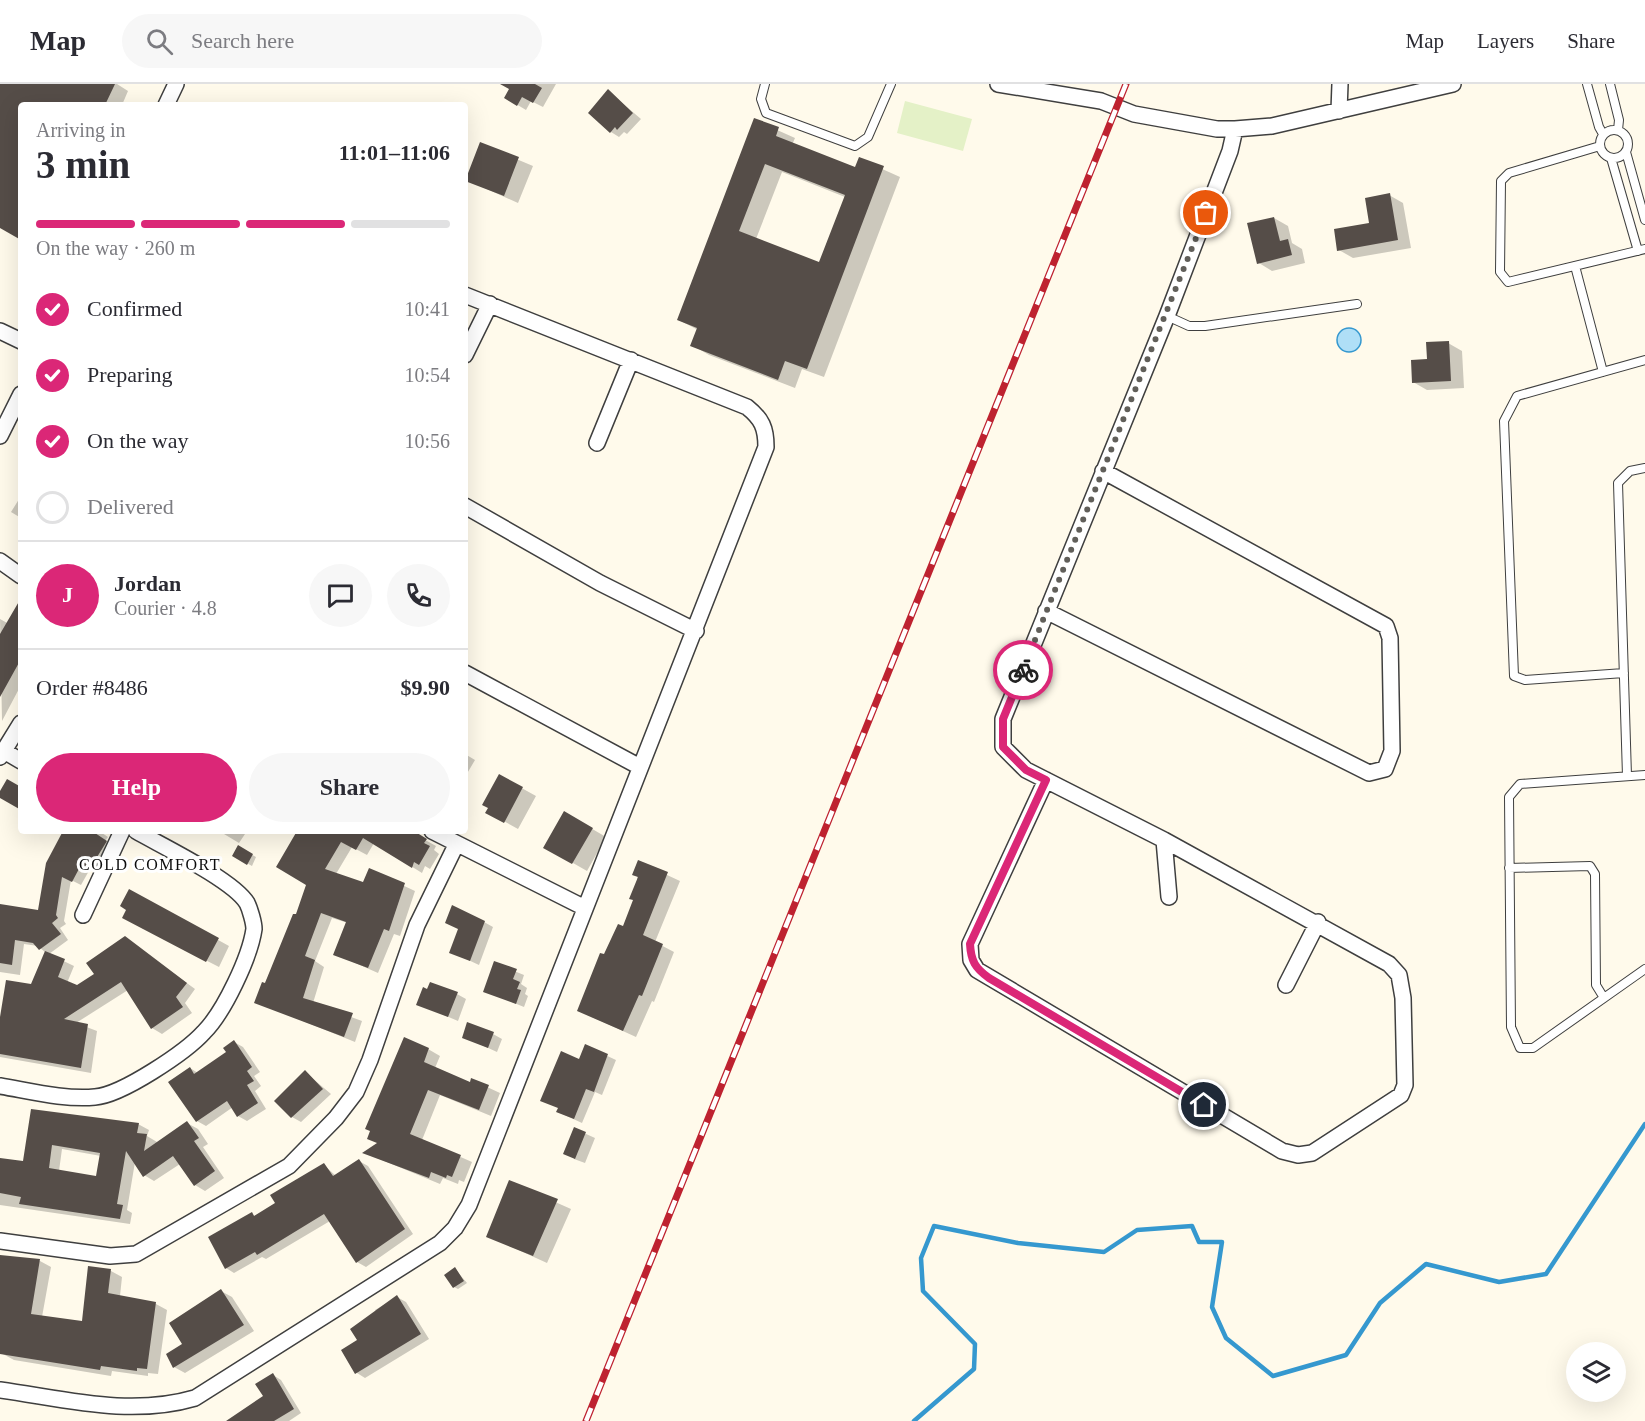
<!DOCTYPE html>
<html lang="en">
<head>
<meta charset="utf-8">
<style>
	body { margin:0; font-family:"Times New Roman",serif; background:#f7f7f7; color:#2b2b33; height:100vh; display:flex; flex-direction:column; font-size:22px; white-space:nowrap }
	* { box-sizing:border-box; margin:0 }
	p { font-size:20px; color:#7c7c81 }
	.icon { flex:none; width:33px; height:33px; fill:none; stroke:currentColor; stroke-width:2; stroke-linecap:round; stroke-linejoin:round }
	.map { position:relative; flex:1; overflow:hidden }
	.details { position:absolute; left:18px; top:18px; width:450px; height:732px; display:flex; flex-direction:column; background:#fff; border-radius:6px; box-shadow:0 6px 24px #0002 }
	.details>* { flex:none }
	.tools { position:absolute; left:1566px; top:1258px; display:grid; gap:12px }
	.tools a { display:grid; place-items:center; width:60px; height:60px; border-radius:50%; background:#fff; box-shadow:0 6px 24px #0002; font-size:30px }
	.pin { position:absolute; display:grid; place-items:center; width:51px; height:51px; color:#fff; margin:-26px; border:3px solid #fff; border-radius:50%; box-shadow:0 2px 6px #0007 }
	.courier { position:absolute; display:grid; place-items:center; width:60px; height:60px; margin:-30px; border:4px solid #db2777; border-radius:50%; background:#fff; color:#222; box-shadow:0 2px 8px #0007 }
	.summary em { font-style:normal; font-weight:800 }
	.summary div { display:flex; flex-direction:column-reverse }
	.summary { display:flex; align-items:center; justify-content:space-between; height:102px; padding:0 18px }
	h1 { font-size:39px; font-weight:800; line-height:45px }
	.bar { display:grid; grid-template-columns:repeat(4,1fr); gap:9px 6px; align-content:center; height:72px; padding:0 18px }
	.bar i { height:8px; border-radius:4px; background:#e1e1e2 }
	.bar .current { background:#db2777 }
	.bar p { grid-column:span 4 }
	.line { display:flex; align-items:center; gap:15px; padding:0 18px; border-top:2px solid #e1e1e2 }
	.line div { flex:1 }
	.round { display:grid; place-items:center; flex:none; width:63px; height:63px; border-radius:32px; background:#f7f7f7 }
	ol { padding:0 18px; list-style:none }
	li { display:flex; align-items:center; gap:18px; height:66px }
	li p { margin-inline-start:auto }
	li .icon { padding:6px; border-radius:50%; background:#db2777; color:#fff; stroke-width:4 }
	li:last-child { color:#7c7c81 }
	li i { width:33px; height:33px; border:3px solid #e1e1e2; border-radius:50% }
	.cta { display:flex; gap:12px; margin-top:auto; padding:12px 18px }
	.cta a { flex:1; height:69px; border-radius:36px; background:#db2777; color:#fff; font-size:24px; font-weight:800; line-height:69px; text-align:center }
	.cta a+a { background:#f7f7f7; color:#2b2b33 }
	header { display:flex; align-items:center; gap:36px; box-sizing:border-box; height:84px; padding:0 30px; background:#fff; border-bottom:2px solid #e1e1e2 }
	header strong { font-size:28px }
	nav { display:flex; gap:33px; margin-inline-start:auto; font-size:21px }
	.search { width:420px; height:54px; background:#f7f7f7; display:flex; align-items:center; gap:15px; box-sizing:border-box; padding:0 21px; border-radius:33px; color:#7c7c81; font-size:22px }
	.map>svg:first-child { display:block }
	.pitch { fill:#e4f1c7 }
	.water { fill:#afdff7; stroke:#3598cf; stroke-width:1.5 }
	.shadow { fill:#0003; fill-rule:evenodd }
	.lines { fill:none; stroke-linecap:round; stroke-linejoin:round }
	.stream { stroke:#3598cf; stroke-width:4.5 }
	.building { fill:#554d48; fill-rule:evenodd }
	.service-casing { stroke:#3f3f3f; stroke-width:10 }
	.minor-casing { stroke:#3f3f3f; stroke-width:18 }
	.service { stroke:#fff; stroke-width:8 }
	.minor { stroke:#fff; stroke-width:15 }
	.rail-casing { stroke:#be2230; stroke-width:7 }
	.rail { stroke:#fff; stroke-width:4.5; stroke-dasharray:14; stroke-linecap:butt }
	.done { stroke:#615f5a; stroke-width:6; stroke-dasharray:0 10.8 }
	.route { stroke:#db2777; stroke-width:8 }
	.labels { text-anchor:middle; stroke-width:6; stroke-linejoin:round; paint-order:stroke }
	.neighbourhood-label { font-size:16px; letter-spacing:1.5px; fill:#0c0c0c; stroke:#fff }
</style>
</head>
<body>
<header>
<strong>Map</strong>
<div class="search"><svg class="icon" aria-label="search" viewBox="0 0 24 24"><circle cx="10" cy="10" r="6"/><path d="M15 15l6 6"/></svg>Search here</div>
<nav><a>Map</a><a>Layers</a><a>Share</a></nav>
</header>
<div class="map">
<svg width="1645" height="1337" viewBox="0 0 1645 1337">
	<rect width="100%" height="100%" fill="#fffaeb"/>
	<path class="pitch" d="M 905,17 L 972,35 L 963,67 L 897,49 Z"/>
	<path class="water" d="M1337 256a12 12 0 1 1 24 0a12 12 0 1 1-24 0Z"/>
	<path class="shadow" d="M 0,0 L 117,0 L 128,7 L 122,21 L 21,21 L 21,154 L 0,142 Z
		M 514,0 L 556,0 L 543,23 L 531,17 L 526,26 L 506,14 Z
		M 608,7 L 641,35 L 627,50 L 624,48 L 619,53 L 611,48 Z
		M 755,36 L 795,54 L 792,61 L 856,85 L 860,75 L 900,93 L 824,293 L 802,285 L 795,304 L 709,271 L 692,261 L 698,246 L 679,236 ZM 782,88 L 845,113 L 820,180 L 756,155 Z
		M 481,60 L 533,82 L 518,119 L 467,96 Z
		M 1389,111 L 1403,119 L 1411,164 L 1353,174 L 1339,166 L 1371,140 Z
		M 1274,134 L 1288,142 L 1292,159 L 1302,165 L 1305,179 L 1272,187 L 1259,179 Z
		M 1448,259 L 1462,267 L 1464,304 L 1427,306 L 1413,298 L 1429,277 Z
		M 21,412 L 21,434 L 11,428 Z
		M 21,521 L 21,601 L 2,637 L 0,535 L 9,540 Z
		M 465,670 L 475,676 L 465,693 Z
		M 500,692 L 536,712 L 518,745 L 487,728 Z
		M 565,729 L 606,753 L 587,787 L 545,763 Z
		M 56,747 L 99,747 L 108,753 L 105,757 L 115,763 L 98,789 L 90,785 L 81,801 L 71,796 L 64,837 L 66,840 L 60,844 L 68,856 L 49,870 L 74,882 L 67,899 L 77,903 L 96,891 L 125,854 L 195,905 L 185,919 L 192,929 L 162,950 L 152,944 L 128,906 L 76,939 L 97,947 L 91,989 L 0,973 L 0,934 L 32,902 L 46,869 L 38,862 L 24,860 L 20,891 L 0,888 L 0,822 L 39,827 L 63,751 Z
		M 219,747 L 247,747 L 239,759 Z
		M 299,747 L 409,747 L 436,762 L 434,766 L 439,770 L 430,785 L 425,782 L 422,789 L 374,759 L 367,771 L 352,763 L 336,790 L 364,800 L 370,786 L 415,807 L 400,852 L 394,850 L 378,889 L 335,870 L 348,839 L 332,834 L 315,877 L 324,883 L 313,919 L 362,937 L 355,958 L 256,918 L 296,832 L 308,800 Z
		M 238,763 L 256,773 L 252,782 L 234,772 Z
		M 639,778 L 680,797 L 655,858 L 674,868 L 654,918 L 652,917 L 636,953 L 592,933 L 605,872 L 624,844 L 635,816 Z
		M 130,807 L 229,862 L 219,883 L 135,840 L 128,825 Z
		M 484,838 L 493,843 L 479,881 L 451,868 L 460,845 Z
		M 495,879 L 524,891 L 521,900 L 527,904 L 525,910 L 528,912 L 524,923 L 485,907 Z
		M 457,910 L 466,915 L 458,937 L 418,920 Z
		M 493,950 L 502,955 L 497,968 L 464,953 Z
		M 234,958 L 243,963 L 260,988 L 254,992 L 261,1002 L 255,1007 L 266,1025 L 247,1037 L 238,1032 L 233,1023 L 206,1042 L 197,1037 L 170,998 L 190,984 L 198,989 L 228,968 Z
		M 586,962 L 616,976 L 602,1011 L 595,1008 L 582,1039 L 558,1028 Z
		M 428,965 L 440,972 L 435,984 L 471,1000 L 472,996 L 500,1009 L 491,1032 L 440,1011 L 422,1056 L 472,1078 L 464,1098 L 459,1096 L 458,1100 L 443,1094 L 440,1100 L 365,1069 L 379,1060 Z
		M 305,988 L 331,1010 L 301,1038 L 292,1033 Z
		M 33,1027 L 138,1040 L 149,1046 L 147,1052 L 157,1058 L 156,1060 L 187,1039 L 198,1045 L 208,1060 L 203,1063 L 224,1094 L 205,1107 L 195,1101 L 180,1080 L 154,1097 L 144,1091 L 135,1078 L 127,1126 L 132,1129 L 130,1140 L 0,1121 L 0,1075 L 24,1079 ZM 62,1065 L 101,1072 L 97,1094 L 59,1087 Z
		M 575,1045 L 595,1054 L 585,1079 L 574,1075 Z
		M 359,1077 L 368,1082 L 413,1150 L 366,1183 L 357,1178 L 330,1137 L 266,1175 L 262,1173 L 234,1189 L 226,1184 L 252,1130 L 256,1133 L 277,1119 L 324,1081 L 336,1092 Z
		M 510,1098 L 571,1125 L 547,1179 L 488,1152 Z
		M 0,1172 L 40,1177 L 51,1183 L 42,1233 L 83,1239 L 90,1184 L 111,1187 L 122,1193 L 120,1212 L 156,1220 L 167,1226 L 158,1290 L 148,1289 L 148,1292 L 112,1287 L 111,1292 L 14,1276 L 3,1270 L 0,1253 Z
		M 455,1185 L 467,1199 L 458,1205 L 454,1203 Z
		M 221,1207 L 232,1213 L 254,1247 L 185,1289 L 174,1283 L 185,1260 Z
		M 397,1213 L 406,1218 L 429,1255 L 365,1294 L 357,1289 L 360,1257 L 377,1229 L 375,1226 Z
		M 273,1291 L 281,1296 L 301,1329 L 289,1337 L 230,1337 L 265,1313 Z"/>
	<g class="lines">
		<path class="stream" d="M 914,1337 L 974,1285 L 975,1260 L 923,1207 L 921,1174 L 934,1142 L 1018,1159 L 1104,1168 L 1137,1146 L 1192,1142 L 1199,1158 L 1222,1158 L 1212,1223 L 1226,1254 L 1273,1292 L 1346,1271 L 1380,1219 L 1426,1180 L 1499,1198 L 1546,1190 L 1645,1040"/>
	</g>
	<path class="building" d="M 0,0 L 115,0 L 105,21 L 21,21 L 21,156 L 0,144 Z
		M 500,0 L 535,0 L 542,4 L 533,19 L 522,13 L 517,22 L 504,14 L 509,5 Z
		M 608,5 L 633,29 L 617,46 L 615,43 L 610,49 L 588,29 Z
		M 754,34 L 779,43 L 776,52 L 855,83 L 859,73 L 884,82 L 807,285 L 785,277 L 778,296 L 690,262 L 697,244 L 677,236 ZM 765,80 L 845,111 L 819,178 L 739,147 Z
		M 480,58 L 519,73 L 504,112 L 465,97 Z
		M 1390,109 L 1398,156 L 1337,167 L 1334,145 L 1369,139 L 1365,114 Z
		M 1274,133 L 1280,157 L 1288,155 L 1292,171 L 1257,180 L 1247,139 Z
		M 1449,257 L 1451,297 L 1412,299 L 1411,276 L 1427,275 L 1426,258 Z
		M 21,514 L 21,575 L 0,613 L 0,550 Z
		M 499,690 L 523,703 L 504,739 L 485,729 L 488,724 L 482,721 Z
		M 7,695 L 21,703 L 21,726 L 0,714 L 0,707 Z
		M 564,727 L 593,744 L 572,780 L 543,764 Z
		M 63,747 L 92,747 L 107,757 L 89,786 L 81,781 L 72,798 L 62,793 L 56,831 L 58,834 L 52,839 L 61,850 L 39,866 L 33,859 L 15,856 L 12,881 L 0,879 L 0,820 L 38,826 L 46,779 Z
		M 297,747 L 414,747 L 427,755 L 424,759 L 430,762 L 419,781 L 414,778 L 412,784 L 363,754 L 356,766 L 341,758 L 325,785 L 363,798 L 369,784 L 405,799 L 389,847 L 384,845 L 368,884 L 333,871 L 346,838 L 321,829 L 305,872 L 315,876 L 303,914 L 353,929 L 344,953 L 254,919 L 262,898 L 265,899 L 293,830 L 296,830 L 306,801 L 276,783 Z
		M 238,761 L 253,770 L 247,781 L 232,772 Z
		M 638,776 L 668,788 L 643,851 L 663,860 L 642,912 L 639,911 L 623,947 L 577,927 L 600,869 L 604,870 L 618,840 L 623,842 L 633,816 L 629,815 L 638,793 L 632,791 Z
		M 129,805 L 219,854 L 206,878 L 122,834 L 126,826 L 120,822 Z
		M 452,821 L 485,837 L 470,877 L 449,869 L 458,845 L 445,839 Z
		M 125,852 L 187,899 L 176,913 L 183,923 L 151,945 L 121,898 L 64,935 L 88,940 L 81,984 L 0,970 L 0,933 L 6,896 L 31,900 L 45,867 L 65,875 L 58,893 L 77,901 L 94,890 L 86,879 Z
		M 494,877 L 517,885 L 513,895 L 520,898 L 517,905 L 521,906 L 516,920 L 483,908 Z
		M 430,898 L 458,908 L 448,933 L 416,921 L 423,903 L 427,905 Z
		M 467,938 L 494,948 L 488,964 L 462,954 Z
		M 404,953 L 429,964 L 424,978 L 470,998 L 471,994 L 489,1001 L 479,1026 L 428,1006 L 410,1050 L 461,1071 L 452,1093 L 447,1091 L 446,1094 L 431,1088 L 429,1094 L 362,1069 L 377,1059 L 367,1055 L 370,1047 L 365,1045 Z
		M 234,956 L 252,983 L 247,987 L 254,997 L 247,1001 L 258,1019 L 237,1033 L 227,1017 L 196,1038 L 168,998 L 190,983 L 194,990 L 226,968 L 223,964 Z
		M 585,960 L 608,970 L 594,1008 L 586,1005 L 574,1035 L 556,1028 L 558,1024 L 540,1017 L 561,967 L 579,975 Z
		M 305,986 L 323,1005 L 291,1034 L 274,1017 Z
		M 31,1025 L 139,1039 L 137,1049 L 147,1050 L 144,1067 L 187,1037 L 199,1054 L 194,1057 L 215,1087 L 194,1102 L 173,1072 L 143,1093 L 126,1067 L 117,1120 L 123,1121 L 120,1135 L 19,1120 L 21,1113 L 0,1109 L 0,1074 L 23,1077 ZM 52,1061 L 100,1069 L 96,1092 L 49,1084 Z
		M 574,1043 L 586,1048 L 575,1075 L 563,1070 Z
		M 359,1075 L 405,1145 L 356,1179 L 324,1130 L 257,1171 L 255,1168 L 225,1185 L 208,1153 L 252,1128 L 254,1132 L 275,1119 L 270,1111 L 324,1079 L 333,1092 Z
		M 509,1096 L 558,1115 L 533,1172 L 486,1153 Z
		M 0,1171 L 40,1175 L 31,1230 L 82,1237 L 88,1182 L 111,1185 L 108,1209 L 156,1218 L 147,1285 L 137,1284 L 137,1287 L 101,1282 L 100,1286 L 0,1270 Z
		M 455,1183 L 464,1197 L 453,1204 L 444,1191 Z
		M 221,1205 L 244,1241 L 173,1284 L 166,1270 L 182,1260 L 169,1239 Z
		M 397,1211 L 421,1250 L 355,1290 L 341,1266 L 357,1256 L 350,1245 Z
		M 273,1289 L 294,1325 L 274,1337 L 226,1337 L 263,1312 L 255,1300 Z"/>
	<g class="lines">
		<defs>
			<path id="service" d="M 765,0 L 761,15 L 766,29 L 855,62 L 868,53 L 891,0
				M 1587,0 L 1599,43 L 1603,50
				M 1610,0 L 1619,36 L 1618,46
				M1600 60a14 14 0 1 1 28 0a14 14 0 1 1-28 0Z
				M 1600,62 L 1509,89 L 1501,97 L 1500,188 L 1508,198 L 1645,165
				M 1626,68 L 1645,136
				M 1611,74 L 1638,167
				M 1575,182 L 1603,288
				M 1167,232 L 1189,242 L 1205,242 L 1357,220
				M 1624,589 L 1525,596 L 1514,592 L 1504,337 L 1517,312 L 1645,276
				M 1645,691 L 1520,700 L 1509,713 L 1511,943 L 1520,964 L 1533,964 L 1645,885
				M 1627,692 L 1618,399 L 1630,387 L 1645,384
				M 1509,784 L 1590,782 L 1595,790 L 1596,901 L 1604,914"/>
			<path id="minor" d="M 998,0 L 1101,17 L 1134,30 L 1217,45 L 1235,45 L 1272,42 L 1453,0
				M 166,21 L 176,0
				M 1339,27 L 1340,0
				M 0,247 L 21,257
				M 465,271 L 490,220
				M 0,352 L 21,310
				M 597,359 L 631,276
				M 465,422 L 600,499 L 696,547
				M 0,477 L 21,492
				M 1046,527 L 1369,689 L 1385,685 L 1392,667 L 1390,554 L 1386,542 L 1103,387
				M 465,589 L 640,683
				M 4,667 L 21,677
				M 0,673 L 21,639
				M 1046,696 L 970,860 L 971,876 L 977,886 L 1282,1067 L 1298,1071 L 1312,1069 L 1401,1011 L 1405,1001 L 1403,914 L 1399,891 L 1389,880 L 1164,756 L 1026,686 L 1003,663 L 1003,635 L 1167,232 L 1230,67 L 1235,45
				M 432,747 L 585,824
				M 1164,756 L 1169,813
				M 83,831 L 122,747
				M 1286,901 L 1318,838
				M 0,1002 C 30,1007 65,1016 95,1013 C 122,1011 186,968 204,948 C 224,928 250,873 254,845 C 254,839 250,825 247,819 C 233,796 162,762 136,747
				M 0,1157 L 110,1172 L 136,1170 L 289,1082 L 336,1034 L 356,1008 L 370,976 L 417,841 L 456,761
				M 0,1306 C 65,1315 130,1333 195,1314 L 440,1159 L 455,1144 L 469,1121 L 766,363 C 766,344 762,335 747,323 L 465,211"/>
		</defs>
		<use href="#service" class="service-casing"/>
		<use href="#minor" class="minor-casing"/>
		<use href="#service" class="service"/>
		<use href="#minor" class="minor"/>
		<defs>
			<path id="rail" d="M 586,1337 L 1126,0"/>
		</defs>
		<use href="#rail" class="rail-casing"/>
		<use href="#rail" class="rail"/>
	</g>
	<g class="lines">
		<path class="done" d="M 1023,586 L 1206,129"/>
		<path class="route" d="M 1023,586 L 1003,635 L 1003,663 L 1026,686 L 1046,696 L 970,860 C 971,877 975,884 989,894 L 1204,1021"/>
	</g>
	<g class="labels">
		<g class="neighbourhood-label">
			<text x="150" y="786">COLD COMFORT</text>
		</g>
	</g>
</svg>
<div class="tools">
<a><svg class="icon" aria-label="layers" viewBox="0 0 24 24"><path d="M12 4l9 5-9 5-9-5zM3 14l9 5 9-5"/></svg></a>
</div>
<div class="pin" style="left:1206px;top:129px;background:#ea580c"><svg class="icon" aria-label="bag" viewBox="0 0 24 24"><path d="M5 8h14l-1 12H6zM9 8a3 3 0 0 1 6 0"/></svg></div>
<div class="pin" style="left:1204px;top:1021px;background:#1f2937"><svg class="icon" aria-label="home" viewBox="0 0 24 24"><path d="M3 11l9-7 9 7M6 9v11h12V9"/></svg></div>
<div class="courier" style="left:1023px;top:586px"><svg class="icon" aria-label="bike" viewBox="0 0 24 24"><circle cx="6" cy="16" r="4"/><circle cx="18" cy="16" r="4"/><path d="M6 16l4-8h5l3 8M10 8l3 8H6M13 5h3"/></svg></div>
<section class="details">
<div class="summary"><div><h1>3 min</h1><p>Arriving in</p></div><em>11:01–11:06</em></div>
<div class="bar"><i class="current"></i><i class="current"></i><i class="current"></i><i></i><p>On the way · 260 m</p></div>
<ol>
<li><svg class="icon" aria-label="check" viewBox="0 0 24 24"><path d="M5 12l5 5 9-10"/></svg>Confirmed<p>10:41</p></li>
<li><svg class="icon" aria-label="check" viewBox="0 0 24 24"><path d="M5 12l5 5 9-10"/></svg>Preparing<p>10:54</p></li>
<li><svg class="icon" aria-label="check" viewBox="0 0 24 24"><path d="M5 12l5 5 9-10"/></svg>On the way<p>10:56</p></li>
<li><i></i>Delivered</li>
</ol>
<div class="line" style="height:108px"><b class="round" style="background:#db2777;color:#fff">J</b><div><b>Jordan</b><p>Courier · 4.8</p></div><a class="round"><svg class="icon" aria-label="chat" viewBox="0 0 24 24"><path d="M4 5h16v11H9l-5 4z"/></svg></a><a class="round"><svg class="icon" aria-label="phone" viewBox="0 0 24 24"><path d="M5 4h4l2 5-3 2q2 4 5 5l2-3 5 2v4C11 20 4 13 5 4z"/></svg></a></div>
<div class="line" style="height:78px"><div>Order #8486</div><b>$9.90</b></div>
<div class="cta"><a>Help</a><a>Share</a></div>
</section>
</div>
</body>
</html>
